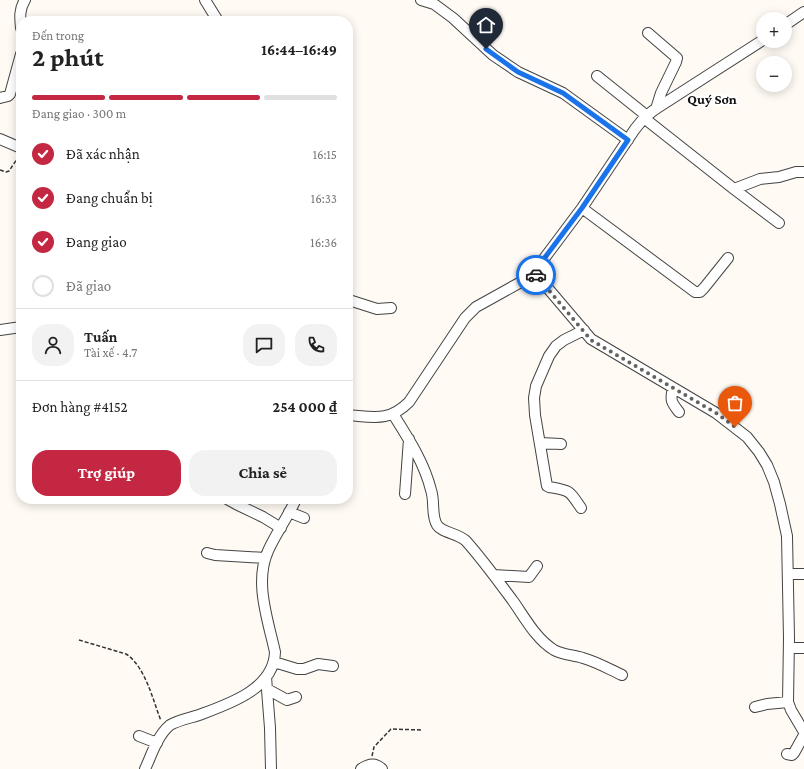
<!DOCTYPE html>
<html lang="vi">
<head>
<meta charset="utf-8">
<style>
	body { margin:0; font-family:"Crimson Pro",serif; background:#f2f2f2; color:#222; height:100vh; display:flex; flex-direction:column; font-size:15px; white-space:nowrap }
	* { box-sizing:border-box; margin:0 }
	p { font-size:13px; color:#767676 }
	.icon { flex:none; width:22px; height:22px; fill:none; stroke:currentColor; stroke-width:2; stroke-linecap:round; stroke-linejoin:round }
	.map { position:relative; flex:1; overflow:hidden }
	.sheet { position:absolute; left:16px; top:16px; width:337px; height:488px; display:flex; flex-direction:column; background:#fff; border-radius:16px; box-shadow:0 2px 10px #0003 }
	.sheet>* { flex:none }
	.buttons { position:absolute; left:756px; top:12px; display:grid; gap:8px }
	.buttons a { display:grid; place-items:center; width:36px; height:36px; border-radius:50%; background:#fff; box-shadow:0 2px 10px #0003; font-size:20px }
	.pin { position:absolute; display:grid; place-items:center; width:34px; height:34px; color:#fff; margin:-41px -17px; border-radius:50% 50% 50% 0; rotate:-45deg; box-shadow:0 0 4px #0007 }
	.pin .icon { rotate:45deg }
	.courier { position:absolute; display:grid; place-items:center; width:40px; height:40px; margin:-20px; border:3px solid #1a73e8; border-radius:50%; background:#fff; color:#222; box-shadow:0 1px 5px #0007 }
	.overview em { font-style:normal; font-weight:700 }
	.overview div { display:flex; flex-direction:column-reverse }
	.overview { display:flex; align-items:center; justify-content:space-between; height:68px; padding:0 16px }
	h1 { font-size:26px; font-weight:700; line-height:30px }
	.bar { display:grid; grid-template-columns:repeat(4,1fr); gap:6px 4px; align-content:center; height:48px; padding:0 16px }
	.bar i { height:5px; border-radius:3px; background:#e0e0e0 }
	.bar .current { background:#c32742 }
	.bar p { grid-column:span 4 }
	.line { display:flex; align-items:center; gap:10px; padding:0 16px; border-top:1px solid #e0e0e0 }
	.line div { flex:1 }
	.round { display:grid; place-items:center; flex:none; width:42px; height:42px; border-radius:16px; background:#f2f2f2 }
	ol { padding:0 16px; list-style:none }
	li { display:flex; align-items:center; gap:12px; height:44px }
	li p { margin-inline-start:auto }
	li .icon { padding:4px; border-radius:50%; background:#c32742; color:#fff; stroke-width:4 }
	li:last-child { color:#767676 }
	li i { width:22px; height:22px; border:2px solid #e0e0e0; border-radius:50% }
	.primary-button { display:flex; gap:8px; margin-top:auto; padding:8px 16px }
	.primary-button a { flex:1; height:46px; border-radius:16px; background:#c32742; color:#fff; font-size:16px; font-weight:700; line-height:46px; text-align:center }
	.primary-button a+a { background:#f2f2f2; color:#222 }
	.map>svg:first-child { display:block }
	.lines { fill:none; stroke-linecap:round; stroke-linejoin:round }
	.minor-casing { stroke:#444; stroke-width:12 }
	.path { stroke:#333; stroke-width:1.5; stroke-dasharray:4 2; stroke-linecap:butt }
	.minor { stroke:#fff; stroke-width:10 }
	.done { stroke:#646360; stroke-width:4; stroke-dasharray:0 7.2 }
	.route { stroke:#1a73e8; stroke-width:5 }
	.labels { text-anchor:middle; stroke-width:4; stroke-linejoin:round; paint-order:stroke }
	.quarter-label { font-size:14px; font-weight:bold; fill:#111; stroke:#fff }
</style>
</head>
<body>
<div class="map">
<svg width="804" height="769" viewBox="0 0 804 769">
	<rect width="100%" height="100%" fill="#fffbf4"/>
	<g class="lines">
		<defs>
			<path id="minor" d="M 205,0 L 218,21
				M 421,0 L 434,4 L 453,18 L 493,55 L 518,72 L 563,93 L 628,140
				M 785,25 L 804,12
				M 21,28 C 20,18 19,9 25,0
				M 648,33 L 677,58 L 676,62 L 661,93 L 656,109
				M 597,76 L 647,116
				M 0,98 L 8,96 L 10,94 L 21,54
				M 644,118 L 734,189 L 760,179 L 779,177 L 796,172 L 804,172
				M 0,139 L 21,148
				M 734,189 L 779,223
				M 582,208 L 695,292 L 700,292 L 704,288 L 728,258
				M 534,272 L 591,339 L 716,413 L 747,437 L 759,452 L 767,465 L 774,482 L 780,504 L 787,536 L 789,638 L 788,702 L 791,710 L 804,732
				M 348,301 L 352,301 L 377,309 L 391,308
				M 0,330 L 21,327
				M 673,388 C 670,400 671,402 679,412
				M 393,414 C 408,438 424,462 431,490 C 435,501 431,516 437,525 C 442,533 458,533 466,541 C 483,560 498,581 513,601 C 525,618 536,639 554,650 C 563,655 574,655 583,658 C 597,662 609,669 622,675
				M 348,415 C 374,417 389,422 409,402 L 465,318 L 476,307 L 521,282 L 534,272 L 582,208 L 635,129 L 644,118 L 654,110 L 763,40
				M 540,443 L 561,444
				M 405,494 L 409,439
				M 227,499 L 236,504 L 263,517 L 281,528
				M 581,508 C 569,490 571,491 549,487 L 547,486 L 535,415 L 534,398 L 536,386 L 549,356 L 556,346 L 564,340 L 584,330
				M 289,512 L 304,518
				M 207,553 L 215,555 L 265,558
				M 788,574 L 804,574
				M 494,575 L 529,577 L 537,566
				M 789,648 L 804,648
				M 274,662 L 297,669 L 304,669 L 318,664 L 333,666
				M 266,677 L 270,728 L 271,769
				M 267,689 L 287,700 L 296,697
				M 755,707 L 767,704 L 788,702
				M 139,736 L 157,743
				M 787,754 L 792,755 L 794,753 L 804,735
				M 145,769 C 152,754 157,736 170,725 C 179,720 190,718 199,715 C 229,704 274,689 275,652 C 268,620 254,582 268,551 C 276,533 288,517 296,499
				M 361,769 C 368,764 375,762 382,769"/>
		</defs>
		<use href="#minor" class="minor-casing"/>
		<path class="path" d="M 0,170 L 6,172 L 9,171 L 19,156
			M 79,640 L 126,654 C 145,666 153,700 161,721
			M 372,756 L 374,747 L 391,729 L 421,730"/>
		<use href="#minor" class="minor"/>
	</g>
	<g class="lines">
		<path class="done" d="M 536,275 L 591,340 L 716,413 L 735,427"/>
		<path class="route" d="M 486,49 L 518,72 L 563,93 L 628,140 L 582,208 L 534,272 L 536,275"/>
	</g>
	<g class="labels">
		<g class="quarter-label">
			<text x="712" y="104">Quý Sơn</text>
		</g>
	</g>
</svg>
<div class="buttons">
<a>+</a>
<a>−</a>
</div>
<div class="pin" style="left:735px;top:427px;background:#ea580c"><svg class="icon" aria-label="bag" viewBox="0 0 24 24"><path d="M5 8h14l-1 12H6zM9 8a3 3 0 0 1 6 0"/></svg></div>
<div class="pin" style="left:486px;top:49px;background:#1f2937"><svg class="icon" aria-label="home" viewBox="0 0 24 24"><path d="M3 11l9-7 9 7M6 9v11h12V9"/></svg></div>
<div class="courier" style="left:536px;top:275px"><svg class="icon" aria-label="car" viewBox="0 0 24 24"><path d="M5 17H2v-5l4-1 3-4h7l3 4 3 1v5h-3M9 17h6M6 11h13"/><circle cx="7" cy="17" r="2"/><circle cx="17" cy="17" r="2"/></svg></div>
<section class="sheet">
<div class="overview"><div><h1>2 phút</h1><p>Đến trong</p></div><em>16:44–16:49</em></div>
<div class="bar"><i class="current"></i><i class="current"></i><i class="current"></i><i></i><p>Đang giao · 300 m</p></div>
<ol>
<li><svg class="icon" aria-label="check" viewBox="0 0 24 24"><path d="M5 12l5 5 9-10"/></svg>Đã xác nhận<p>16:15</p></li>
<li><svg class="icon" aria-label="check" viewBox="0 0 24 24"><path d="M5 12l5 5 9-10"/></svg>Đang chuẩn bị<p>16:33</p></li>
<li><svg class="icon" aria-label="check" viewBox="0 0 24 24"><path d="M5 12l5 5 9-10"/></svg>Đang giao<p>16:36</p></li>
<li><i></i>Đã giao</li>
</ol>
<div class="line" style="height:72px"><a class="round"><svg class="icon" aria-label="person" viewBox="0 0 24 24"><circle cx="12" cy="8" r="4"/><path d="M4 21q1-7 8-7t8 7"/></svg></a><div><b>Tuấn</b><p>Tài xế · 4.7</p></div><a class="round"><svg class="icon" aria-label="chat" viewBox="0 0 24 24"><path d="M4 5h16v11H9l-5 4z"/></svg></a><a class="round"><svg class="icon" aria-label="phone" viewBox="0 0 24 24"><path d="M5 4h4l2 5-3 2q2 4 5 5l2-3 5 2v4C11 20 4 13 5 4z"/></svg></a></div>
<div class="line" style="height:52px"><div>Đơn hàng #4152</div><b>254 000 ₫</b></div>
<div class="primary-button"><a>Trợ giúp</a><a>Chia sẻ</a></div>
</section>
</div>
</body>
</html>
